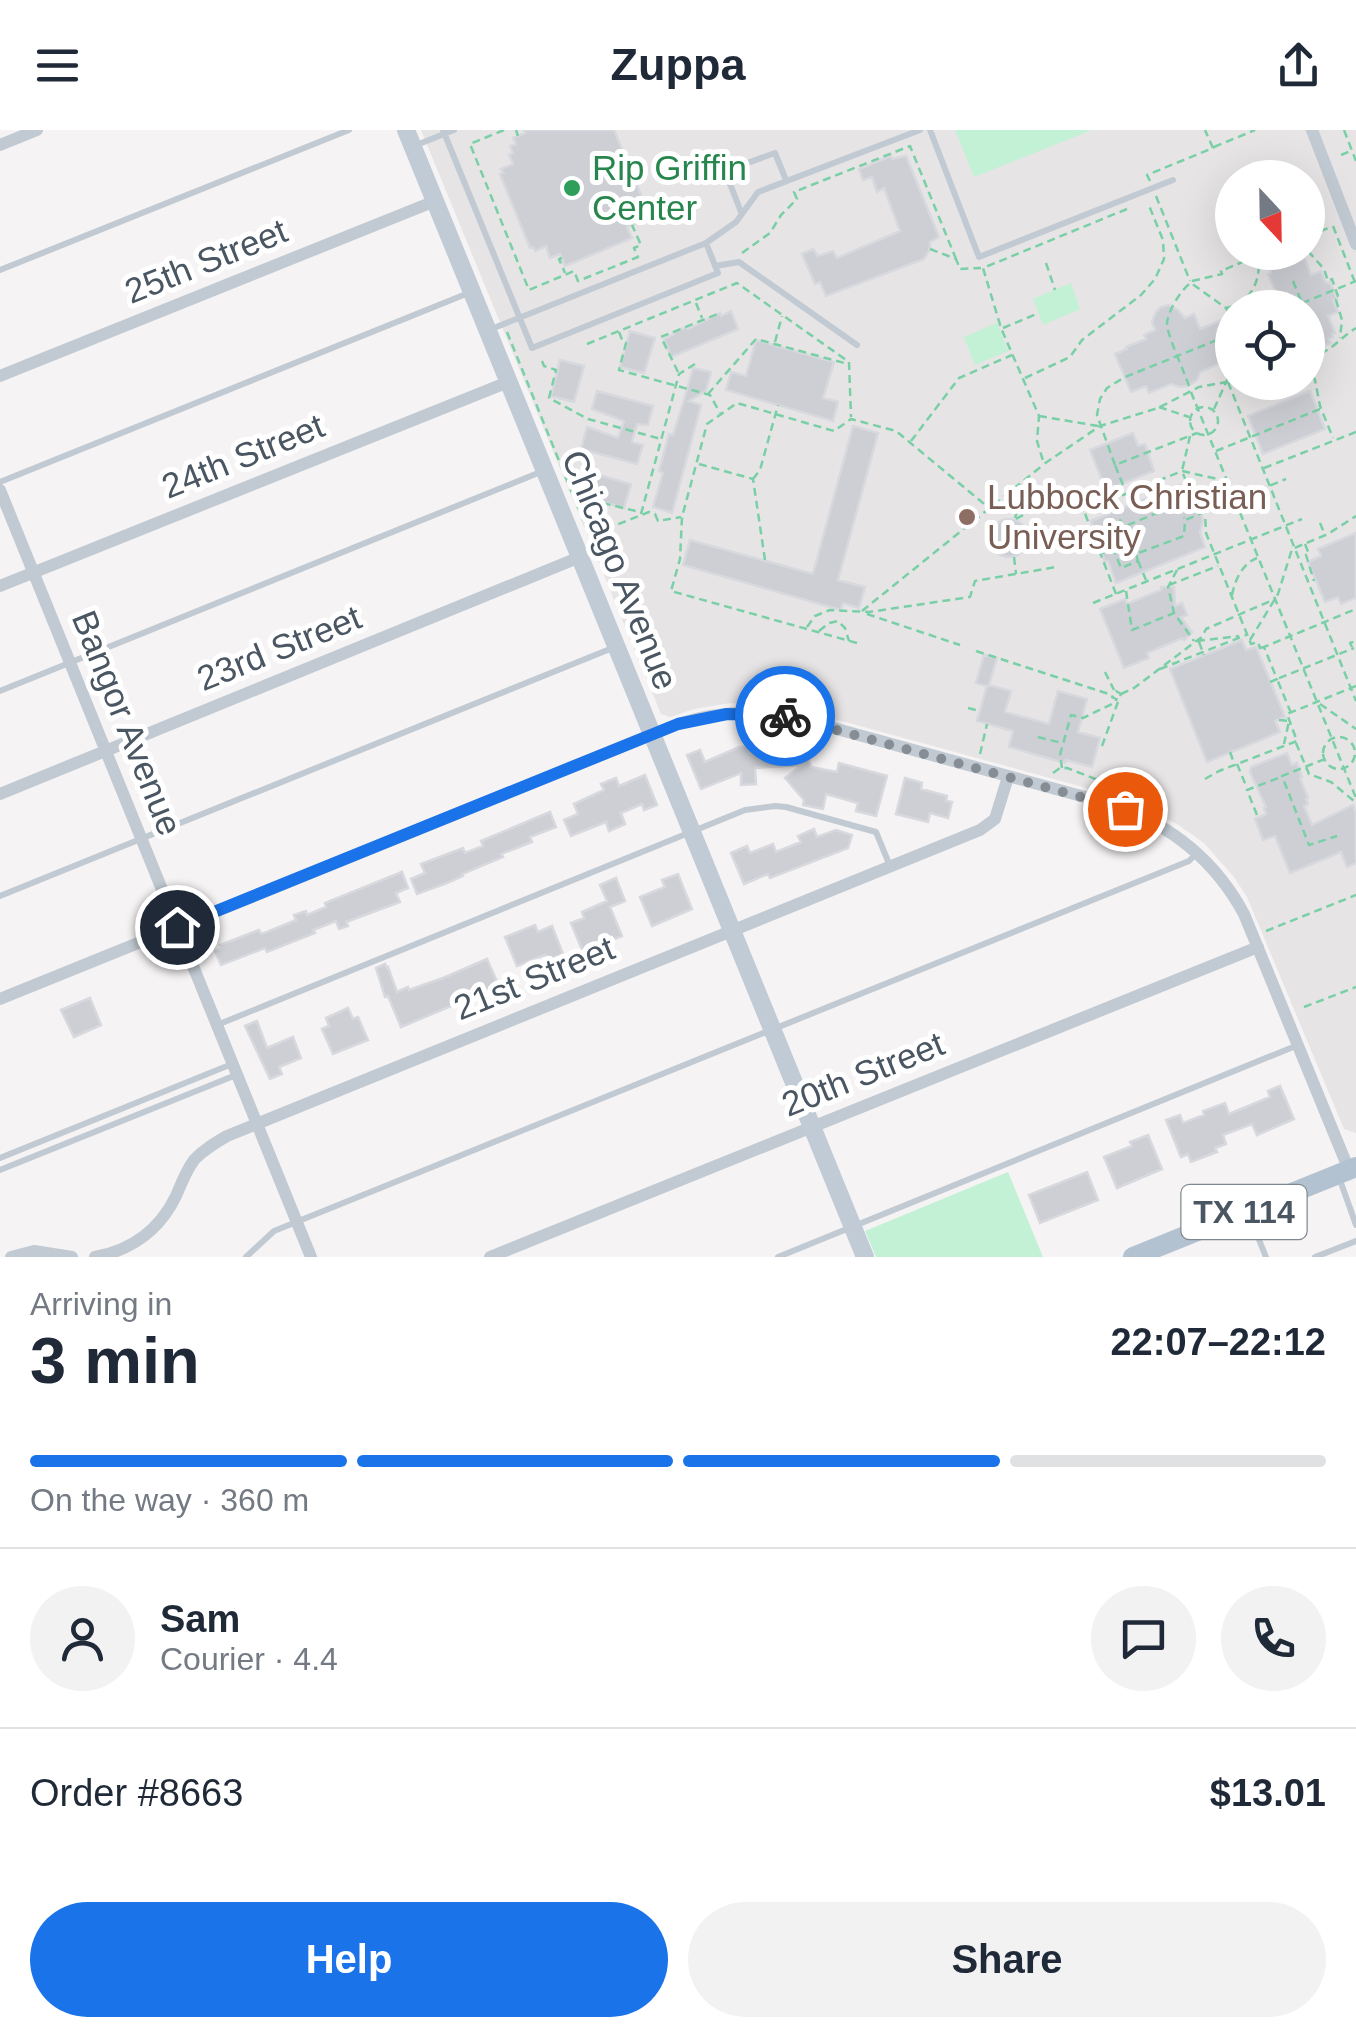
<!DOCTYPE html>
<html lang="en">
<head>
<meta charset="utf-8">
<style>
	body { margin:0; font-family:Helvetica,sans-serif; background:#f2f2f3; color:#1f2937; height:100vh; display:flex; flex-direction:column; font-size:38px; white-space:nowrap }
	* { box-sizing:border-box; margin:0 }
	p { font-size:32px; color:#747a83 }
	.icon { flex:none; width:55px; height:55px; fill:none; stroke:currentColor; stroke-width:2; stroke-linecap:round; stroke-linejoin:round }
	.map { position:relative; height:1127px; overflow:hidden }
	.panel { display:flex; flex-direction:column; background:#fff; flex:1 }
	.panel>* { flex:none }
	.needle { width:65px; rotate:158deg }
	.tools { position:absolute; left:1215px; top:30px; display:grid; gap:20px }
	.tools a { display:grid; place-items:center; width:110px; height:110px; border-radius:50%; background:#fff; box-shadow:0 10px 40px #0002; font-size:50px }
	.pin { position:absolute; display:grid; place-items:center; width:85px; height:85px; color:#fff; margin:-42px; border:5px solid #fff; border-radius:50%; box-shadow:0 2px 10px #0007 }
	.courier { position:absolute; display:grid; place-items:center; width:100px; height:100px; margin:-50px; border:8px solid #1a73e8; border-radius:50%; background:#fff; color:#222; box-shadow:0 2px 12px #0007 }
	.overview em { font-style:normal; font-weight:600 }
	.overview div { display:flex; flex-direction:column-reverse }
	.overview { display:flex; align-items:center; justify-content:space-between; height:170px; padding:0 30px }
	h1 { font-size:65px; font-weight:600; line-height:75px }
	.bar { display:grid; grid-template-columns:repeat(4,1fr); gap:15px 10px; align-content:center; height:120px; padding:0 30px }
	.bar i { height:12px; border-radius:8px; background:#e0e1e3 }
	.bar .active { background:#1a73e8 }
	.bar p { grid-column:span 4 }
	.line { display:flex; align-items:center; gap:25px; padding:0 30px; border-top:2px solid #e0e1e3 }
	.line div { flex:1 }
	.round { display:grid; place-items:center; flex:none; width:105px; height:105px; border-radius:52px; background:#f2f2f3 }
	.cta { display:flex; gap:20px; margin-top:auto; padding:20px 30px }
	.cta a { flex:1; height:115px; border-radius:60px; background:#1a73e8; color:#fff; font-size:40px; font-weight:600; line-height:115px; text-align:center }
	.cta a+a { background:#f2f2f3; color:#1f2937 }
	header { display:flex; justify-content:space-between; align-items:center; height:130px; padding:0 30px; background:#fff; font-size:45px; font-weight:600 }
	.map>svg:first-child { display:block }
	.education { fill:#e6e4e5; fill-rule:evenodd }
	.green { fill:#c3f1d5 }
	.building { fill:#cdcfd5; stroke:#d7d9de; stroke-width:2.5 }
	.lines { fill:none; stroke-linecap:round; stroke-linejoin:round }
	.path { stroke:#7ad0a6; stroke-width:2.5; stroke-dasharray:8 5; stroke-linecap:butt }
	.lane { stroke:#c1cad2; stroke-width:6 }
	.street { stroke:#c1cad2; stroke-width:12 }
	.secondary { stroke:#c1cbd6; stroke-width:18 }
	.primary { stroke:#b3c2d1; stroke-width:20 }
	.done { stroke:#868d94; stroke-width:10; stroke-dasharray:0 18 }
	.route { stroke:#1a73e8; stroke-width:12 }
	.leisure-dot { fill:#2e9e5b; stroke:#fff; stroke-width:4 }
	.education-dot { fill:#8d6e63; stroke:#fff; stroke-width:4 }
	.labels { text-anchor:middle; stroke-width:10; stroke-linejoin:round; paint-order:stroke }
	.shield { fill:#fff; stroke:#808990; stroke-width:2.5 }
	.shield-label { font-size:32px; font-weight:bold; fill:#4a5661 }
	.leisure-label { font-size:35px; fill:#27864d; stroke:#fff; text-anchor:start }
	.street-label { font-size:35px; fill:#4a5661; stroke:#fff }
	.education-label { font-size:35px; fill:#785e54; stroke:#fff; text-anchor:start }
</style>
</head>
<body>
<header><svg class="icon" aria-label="menu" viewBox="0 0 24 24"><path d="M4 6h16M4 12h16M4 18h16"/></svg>Zuppa<svg class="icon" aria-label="share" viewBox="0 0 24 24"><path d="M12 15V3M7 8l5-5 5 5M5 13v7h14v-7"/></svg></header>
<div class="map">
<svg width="1356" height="1127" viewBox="0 0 1356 1127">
	<rect width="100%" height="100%" fill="#f5f3f3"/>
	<path class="education" d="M 421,0 L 1356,0 L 1356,1003 L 1344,999 L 1247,767 L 1234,747 L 1204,713 L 1177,694 L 1134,671 L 787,576 L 730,573 L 694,579 L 670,587 L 661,584 ZM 1232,48 L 1308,48 L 1308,122 L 1232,122 ZM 1232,178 L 1308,178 L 1308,252 L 1232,252 Z"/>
	<path class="green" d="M 955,0 L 1092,0 L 974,47 Z
		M 1071,153 L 1080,179 L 1043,195 L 1033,169 Z
		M 997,193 L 1008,221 L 975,235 L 964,207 Z
		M 1008,1042 L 1043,1127 L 876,1127 L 865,1101 Z"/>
	<path class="building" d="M 524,0 L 614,0 L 644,72 L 641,74 L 642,78 L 631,82 L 635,94 L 627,97 L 632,108 L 565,136 L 560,124 L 550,128 L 546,116 L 535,121 L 533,117 L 530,118 L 500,44 L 503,43 L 501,39 L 513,34 L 509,25 L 513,23 L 510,16 L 516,14 L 513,8 L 525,3 Z
		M 891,26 L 892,29 L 906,26 L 939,107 L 930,112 L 930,119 L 924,129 L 826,166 L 820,152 L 815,154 L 802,124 L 813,119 L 818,126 L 833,121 L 837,128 L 900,101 L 884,58 L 877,62 L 872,47 L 863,50 L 859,39 Z
		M 1294,122 L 1296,128 L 1301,126 L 1302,130 L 1305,129 L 1311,145 L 1321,141 L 1326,153 L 1330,152 L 1337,169 L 1333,170 L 1338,182 L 1328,186 L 1335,203 L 1332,204 L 1333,207 L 1329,209 L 1331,213 L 1308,223 L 1308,178 L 1266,178 L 1261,165 L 1275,160 L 1268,144 L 1271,143 L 1270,139 L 1273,137 L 1271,131 Z
		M 1169,175 L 1178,180 L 1185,188 L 1194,184 L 1200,199 L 1227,188 L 1232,201 L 1232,221 L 1220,226 L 1223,232 L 1200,242 L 1197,250 L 1188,256 L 1180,257 L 1171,254 L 1149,263 L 1146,256 L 1131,262 L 1115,224 L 1127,219 L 1126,217 L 1146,209 L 1144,205 L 1155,200 L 1152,192 L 1156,182 L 1161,177 Z
		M 731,181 L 738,199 L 671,227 L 664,209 L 674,204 L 673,202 L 687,197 L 688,199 L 720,183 L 721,186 Z
		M 630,201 L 655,208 L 644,243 L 620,237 Z
		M 756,210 L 834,232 L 823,268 L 838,272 L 833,291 L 726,260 L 731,242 L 746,246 Z
		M 560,230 L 584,236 L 574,272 L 551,266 Z
		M 693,238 L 711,242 L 706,261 L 689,271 L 701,275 L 672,383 L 653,377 L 663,343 L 659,341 L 669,304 L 673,305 L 684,270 Z
		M 597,261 L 653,276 L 648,295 L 637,294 L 632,312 L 643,315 L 637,334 L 581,319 L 587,297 L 618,308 L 624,291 L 592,279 Z
		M 1310,261 L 1325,299 L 1263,324 L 1248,286 Z
		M 853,296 L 878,303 L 838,450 L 865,457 L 859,478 L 843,473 L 841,480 L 683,435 L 690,410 L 813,444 Z
		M 1133,303 L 1138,316 L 1145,314 L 1154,341 L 1106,360 L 1090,320 Z
		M 595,344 L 631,354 L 624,378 L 588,368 Z
		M 1180,355 L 1185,369 L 1194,374 L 1200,381 L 1203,390 L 1200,403 L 1205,417 L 1116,453 L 1108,431 L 1105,432 L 1098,414 L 1101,413 L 1091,391 Z
		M990 408a19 19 0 1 1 38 0a19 19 0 1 1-38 0Z
		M 1356,403 L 1356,468 L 1341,474 L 1338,467 L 1325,472 L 1308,432 L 1321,426 L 1318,419 Z
		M 1161,457 L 1174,457 L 1175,476 L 1182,473 L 1187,485 L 1181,487 L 1192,502 L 1184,510 L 1182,508 L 1147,523 L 1149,528 L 1124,538 L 1100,479 L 1125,469 L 1127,474 L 1161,460 Z
		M 1242,510 L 1246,520 L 1256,517 L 1285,587 L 1275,591 L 1280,602 L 1207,632 L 1170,539 Z
		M 984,525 L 997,528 L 989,555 L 1011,561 L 1005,582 L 1049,594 L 1058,561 L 1087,569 L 1078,602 L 1100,608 L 1092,637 L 1066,630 L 1065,633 L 1009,617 L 1013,601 L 977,591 L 987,556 L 976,553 Z
		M 777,615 L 777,625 L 804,616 L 811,637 L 837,642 L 839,633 L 887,646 L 876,686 L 856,681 L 858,673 L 826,664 L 823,679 L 803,675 L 804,670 L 785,648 L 802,635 L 755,638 L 756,654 L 741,655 L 741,643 L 701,659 L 687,625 L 700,620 L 705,632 L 739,617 Z
		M 1287,623 L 1292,635 L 1297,633 L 1302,647 L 1300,648 L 1308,668 L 1306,669 L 1308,674 L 1304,676 L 1312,695 L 1353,675 L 1356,683 L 1356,733 L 1347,737 L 1341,722 L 1290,743 L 1275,706 L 1263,710 L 1255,689 L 1266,684 L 1264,678 L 1266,677 L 1250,642 L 1251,637 Z
		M 645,645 L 657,675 L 644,680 L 642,674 L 621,683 L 625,694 L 609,701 L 606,692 L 571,706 L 564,690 L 578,684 L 574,674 L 604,660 L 601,654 L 616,648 L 619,656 Z
		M 905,648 L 922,653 L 921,659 L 947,666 L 946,671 L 952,672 L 948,688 L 930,683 L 928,692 L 896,684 Z
		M 550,682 L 556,697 L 530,707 L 532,712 L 501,724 L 503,727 L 462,744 L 463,746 L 447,753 L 417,764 L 411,749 L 425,743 L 421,734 L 463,718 L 465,723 L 483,716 L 481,711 Z
		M 814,699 L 817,707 L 836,700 L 852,705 L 848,718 L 770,748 L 768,744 L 744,754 L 731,723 L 747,716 L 750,723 L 773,714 L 776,722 L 801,712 L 798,706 Z
		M 402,742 L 408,758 L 396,763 L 400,772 L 346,792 L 348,796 L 339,799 L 336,791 L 313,800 L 315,803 L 267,822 L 265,818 L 221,835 L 215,821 L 221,818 L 220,815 L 259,800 L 261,804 L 267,802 L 296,790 L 294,785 L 306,781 L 307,785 L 326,777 L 325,773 Z
		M 678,744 L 692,779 L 652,796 L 640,767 L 665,757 L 662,750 Z
		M 616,748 L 625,771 L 610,777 L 622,806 L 583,822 L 571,793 L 584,788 L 582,782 L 607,771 L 600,755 Z
		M 535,795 L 538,802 L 552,796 L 563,824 L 547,831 L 545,825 L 517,836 L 505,807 Z
		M 487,829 L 499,856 L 401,897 L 388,866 L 385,867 L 376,838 L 385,834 L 387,838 L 388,837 L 397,862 L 408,857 L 409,860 L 443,848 Z
		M 90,868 L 101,895 L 74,907 L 61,880 Z
		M 348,878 L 353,889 L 358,887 L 368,910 L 333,924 L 322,899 L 329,896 L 326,888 Z
		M 257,891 L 267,918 L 293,907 L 301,928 L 279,937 L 282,944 L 270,949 L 245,896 Z
		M 1280,956 L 1294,989 L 1257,1005 L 1252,994 L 1223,1005 L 1226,1014 L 1215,1018 L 1217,1022 L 1191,1032 L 1188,1024 L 1181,1027 L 1166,990 L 1180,985 L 1183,993 L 1204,985 L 1203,981 L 1225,973 L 1229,984 L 1270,967 L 1268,961 Z
		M 1148,1005 L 1162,1039 L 1117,1058 L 1104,1027 L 1132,1016 L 1130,1012 Z
		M 1087,1042 L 1098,1070 L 1040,1093 L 1029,1065 Z"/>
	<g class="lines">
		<path class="path" d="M 504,0 L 470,14 L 529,160 L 574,141 L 578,151 L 638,127 L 634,118 L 641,115 L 632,95
			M 516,0 L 518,6
			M 1344,0 L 1356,31
			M 1214,17 L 1255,0
			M 1341,25 L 1353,20
			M 1150,51 L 1147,45 L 1213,18 L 1205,0
			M 1156,66 L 1190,151
			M 1127,79 L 983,138 L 1001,198 L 1039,286 L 1037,311 L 1044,334 L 1100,296 L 1158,278 L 1199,257 L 1232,251
			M 1333,96 L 1356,155
			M 1308,106 L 1331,97
			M 930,119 L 956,129 L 960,139 L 981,138
			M 1308,121 L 1324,139 L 1328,151 L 1332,149 L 1339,169 L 1336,170 L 1342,190 L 1340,208
			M 1299,122 L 1299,127
			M 742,123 L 770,103 L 781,85 L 797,69 L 794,62 L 910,16 L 956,129
			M 562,128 L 559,129 L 565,143
			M 1260,132 L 1270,139
			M 1046,133 L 1055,160
			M 1192,151 L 1222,144 L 1221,141 L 1266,122
			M 1293,151 L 1304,178
			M 696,173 L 702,188
			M 1226,178 L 1232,188
			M 1290,178 L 1356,151
			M 1308,186 L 1309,188
			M 1003,198 L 1039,183
			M 507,202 L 587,400 L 596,403 L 649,382 L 655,384 L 658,391 L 681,387
			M 619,202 L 623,212 L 626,213 L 619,240 L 710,265 L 720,283
			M 775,212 L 782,186
			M 587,214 L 737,153 L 849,232 L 851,287
			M 1308,227 C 1330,224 1338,209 1356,198
			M 542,231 L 544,236 L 556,240 L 549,268 L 588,289 L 661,309
			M 1308,234 L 1315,250 L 1320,276 L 1333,308
			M 678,242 L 661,207 L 720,183
			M 1025,248 L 1070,227 L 1082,210 L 1141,165 L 1155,149 L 1164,129 L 1163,110 L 1148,73
			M 1228,252 L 1356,571
			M 1189,256 C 1185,243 1167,205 1167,194 C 1167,182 1182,158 1191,153 L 1226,178 C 1251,174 1262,149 1258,126
			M 1191,262 L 1356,668
			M 708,264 L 756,209 L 848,234
			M1190 291a14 14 0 1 1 28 0a14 14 0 1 1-28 0Z
			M 1159,277 L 1189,287
			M 1214,279 L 1232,239
			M 1039,286 L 1098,296
			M 1190,306 L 1182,341 L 1193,369 L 1201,375 L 1205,382 L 1206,403 L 1251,514 L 1258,512 L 1260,518 L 1264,517
			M 911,311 L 959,248 L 1012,225
			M 1216,321 L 1320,279
			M 699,334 L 753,349 L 765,430
			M 1115,335 L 1097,285 L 1100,269 L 1107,258 L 1125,247 L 1232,204
			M 1264,338 L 1356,302
			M 753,349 L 760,340 L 778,275
			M 1123,355 L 1115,335 L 1197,303
			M 590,370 L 640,382
			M 641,384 L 679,244 L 695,234
			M 1015,388 L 1026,350
			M 1016,389 L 1029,382
			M 1320,393 L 1325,405
			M 1305,414 L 1309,424 L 1306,425 L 1314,451
			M 1112,416 L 1103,397 L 1120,390 L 1123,397 L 1174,376 L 1184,388
			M 1100,424 L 1113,418 L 1121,438 L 1138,431 L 1136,424 L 1184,406 L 1185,390 L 1286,349
			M 1014,427 L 1016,444
			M 1138,431 L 1146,450
			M 1177,440 L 1168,457 L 1174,483 L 1194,511
			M 1169,455 L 1218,436
			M 1126,461 L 1132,500 L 1174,483
			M 1116,464 L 1084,381 L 1182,341 L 1226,351
			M 1232,465 C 1235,450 1242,434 1257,428
			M 1093,473 L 1302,389
			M 862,481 L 1043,335
			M 867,484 L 960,515
			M 807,497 L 815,486 L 830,480 L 869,482 L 970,467 L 975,451 L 1056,437
			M 819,501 L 829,493 L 838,491 L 845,498 L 849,511
			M 1250,510 L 1278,464 L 1292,419 L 1328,404 L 1356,386
			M 1197,511 L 1239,506
			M 1199,512 L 1204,525
			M 857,513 L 671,461 L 680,429 L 682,387 L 707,294 L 737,273 L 834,301 L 851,289 L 896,301 L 989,378
			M 1352,517 L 1350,513 L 1356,511
			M 976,521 L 1112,565
			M 1160,539 L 1246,505
			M 1105,542 L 1114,560
			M 1270,552 L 1277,549 L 1264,517 L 1356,479
			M 1116,561 L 1121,564 L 1118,570 L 1112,567 Z
			M 1121,564 L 1134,558 L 1195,512 L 1202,507 L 1206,499 L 1275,469
			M 1320,574 L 1356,599
			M 968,578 L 980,581
			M 1291,583 L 1277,549 L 1354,518
			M 1279,590 L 1289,591 L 1284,614
			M 1038,607 L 1062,613
			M1323 623a16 16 0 1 1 32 0a16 16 0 1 1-32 0Z
			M 1296,613 L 1309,644 L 1331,652 L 1354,671 L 1356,670
			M 1102,616 L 1119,569
			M 1230,622 L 1234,633
			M 980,624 L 987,594
			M 1325,629 L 1282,646 L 1309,715 L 1337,706
			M 1237,634 L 1247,658
			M 1062,638 L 1060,625 L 1071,585 L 1083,588 L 1114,573 L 1116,570
			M 1053,643 L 1060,638 L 1067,638 L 1111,655
			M 1205,649 L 1219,641 L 1297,611 L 1287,584 L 1356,556
			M 1257,685 L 1247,660 L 1281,647
			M 1266,801 L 1356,765
			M 1304,877 L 1356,857"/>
		<path class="lane" d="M 443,0 L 532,218 L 718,143 L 706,113
			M 930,0 L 979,127 L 1173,50
			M 414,16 L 454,0
			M 741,82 L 725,41 L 775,23 L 786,50
			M 715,136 L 739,132 L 857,215
			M 0,140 L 349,0
			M 489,200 L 706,113 L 736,92 L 758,62 L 920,0
			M 0,352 L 471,162
			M 0,561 L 543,341
			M 0,766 L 615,517
			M 217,895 L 745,680 L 775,676 L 786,677 L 876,702 L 890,736
			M 0,1028 L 232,934
			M 0,1040 L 236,945
			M 1340,1050 L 1356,1095
			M 1250,1087 L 1266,1127
			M 246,1127 L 274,1101 L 1189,731 L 1195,725
			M 778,1127 L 1298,915
			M 1315,1127 L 1356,1111"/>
		<path class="street" d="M 1312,0 L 1356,114
			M 0,15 L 37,0
			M 0,246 L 435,71
			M 0,360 L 311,1127
			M 0,456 L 508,252
			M 0,664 L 580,427
			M 0,869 L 678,594 C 719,581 762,579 804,590 L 1114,675 C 1171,695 1215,730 1244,784 L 1349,1040
			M 11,1127 L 34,1121 L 72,1127
			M 95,1127 C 132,1120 159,1101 176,1066 C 181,1054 186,1041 194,1030 C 203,1020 215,1013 227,1006 L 980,700 L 995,689 L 1008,647
			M 490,1127 L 1258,817"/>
		<path class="secondary" d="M 406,0 L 865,1127"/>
		<path class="primary" d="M 1133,1127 L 1356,1037"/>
	</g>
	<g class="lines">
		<path class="done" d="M 785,586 L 1125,679"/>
		<path class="route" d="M 177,797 L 678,594 L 727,584 L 785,586"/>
	</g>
	<circle class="leisure-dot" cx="572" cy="58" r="10"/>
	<circle class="education-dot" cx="967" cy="387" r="10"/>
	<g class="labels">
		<rect class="shield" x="1181.5" y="1055" width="125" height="54" rx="8"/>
		<g class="shield-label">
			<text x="1244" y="1093">TX 114</text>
		</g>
		<g class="leisure-label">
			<text x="592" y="50">Rip Griffin<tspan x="592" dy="40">Center</tspan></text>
		</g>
		<g class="street-label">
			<text transform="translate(206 131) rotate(-22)" y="12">25th Street</text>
			<text transform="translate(243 326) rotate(-22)" y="12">24th Street</text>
			<text transform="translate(620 440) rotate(68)" y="12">Chicago Avenue</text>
			<text transform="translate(279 518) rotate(-22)" y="12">23rd Street</text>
			<text transform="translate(127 593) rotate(68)" y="12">Bangor Avenue</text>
			<text transform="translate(534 848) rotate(-22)" y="12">21st Street</text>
			<text transform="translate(863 944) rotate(-22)" y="12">20th Street</text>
		</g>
		<g class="education-label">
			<text x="987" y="379">Lubbock Christian<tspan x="987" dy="40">University</tspan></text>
		</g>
	</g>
</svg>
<div class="tools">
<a><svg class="needle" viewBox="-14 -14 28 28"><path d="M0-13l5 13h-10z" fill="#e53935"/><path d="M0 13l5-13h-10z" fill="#747a83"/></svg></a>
<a><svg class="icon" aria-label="locate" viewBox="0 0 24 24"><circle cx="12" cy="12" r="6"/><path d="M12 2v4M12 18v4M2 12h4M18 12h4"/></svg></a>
</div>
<div class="pin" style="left:1125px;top:679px;background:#ea580c"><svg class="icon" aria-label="bag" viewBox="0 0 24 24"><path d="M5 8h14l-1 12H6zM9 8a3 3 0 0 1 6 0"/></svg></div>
<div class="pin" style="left:177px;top:797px;background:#1f2937"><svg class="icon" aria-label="home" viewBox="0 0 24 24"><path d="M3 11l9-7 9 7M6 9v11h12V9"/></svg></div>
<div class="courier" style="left:785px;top:586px"><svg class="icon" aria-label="bike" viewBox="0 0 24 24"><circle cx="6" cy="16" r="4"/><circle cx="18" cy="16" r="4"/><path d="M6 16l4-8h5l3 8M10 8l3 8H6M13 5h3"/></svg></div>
</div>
<section class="panel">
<div class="overview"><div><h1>3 min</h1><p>Arriving in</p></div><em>22:07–22:12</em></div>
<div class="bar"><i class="active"></i><i class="active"></i><i class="active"></i><i></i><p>On the way · 360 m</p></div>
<div class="line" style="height:180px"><a class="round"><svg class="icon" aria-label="person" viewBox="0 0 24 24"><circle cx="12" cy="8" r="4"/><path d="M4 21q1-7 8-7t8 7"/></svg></a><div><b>Sam</b><p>Courier · 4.4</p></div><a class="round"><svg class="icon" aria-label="chat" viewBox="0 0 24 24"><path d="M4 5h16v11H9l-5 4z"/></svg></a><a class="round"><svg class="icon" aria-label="phone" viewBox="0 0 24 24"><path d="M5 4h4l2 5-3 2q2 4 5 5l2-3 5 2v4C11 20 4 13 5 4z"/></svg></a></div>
<div class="line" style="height:130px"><div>Order #8663</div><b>$13.01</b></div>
<div class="cta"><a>Help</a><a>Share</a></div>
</section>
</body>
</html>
